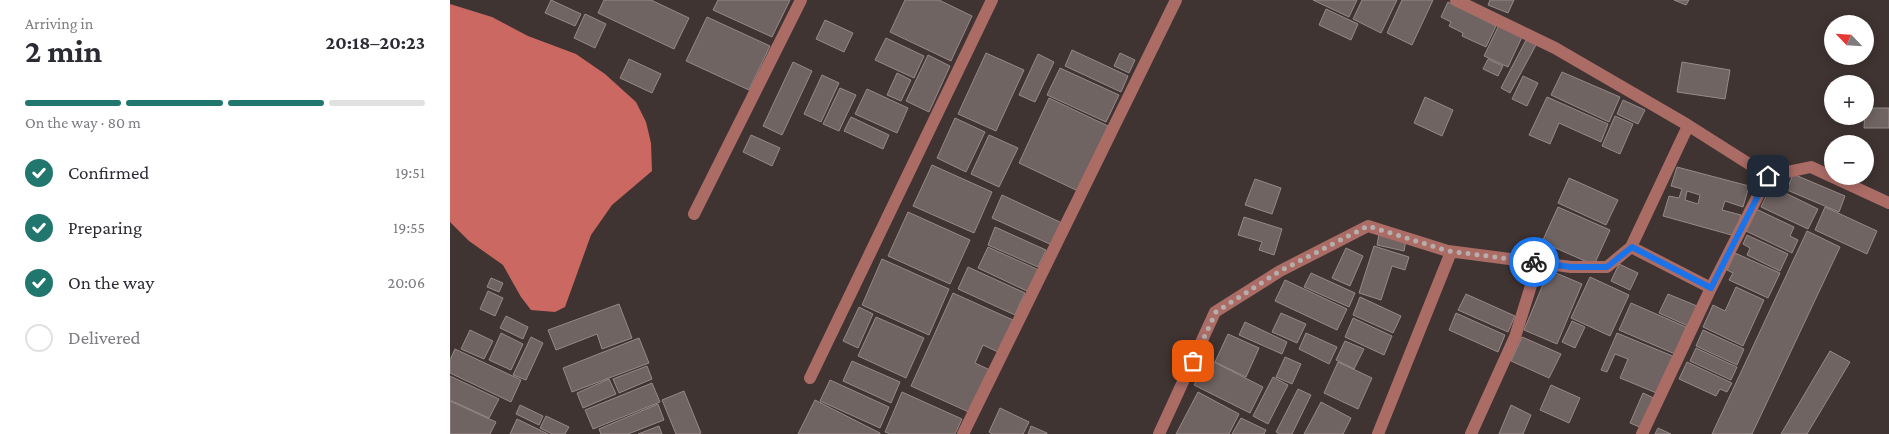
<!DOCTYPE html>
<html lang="en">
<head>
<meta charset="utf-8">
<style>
	body { margin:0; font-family:"Crimson Pro",serif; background:#f7f7f7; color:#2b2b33; height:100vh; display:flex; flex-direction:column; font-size:19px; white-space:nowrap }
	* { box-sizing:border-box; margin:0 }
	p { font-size:16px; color:#7c7c81 }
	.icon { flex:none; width:28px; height:28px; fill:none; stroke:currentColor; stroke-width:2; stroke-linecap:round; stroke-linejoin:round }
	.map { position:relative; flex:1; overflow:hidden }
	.drawer { display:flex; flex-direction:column; background:#fff; width:450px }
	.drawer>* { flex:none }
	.needle { width:32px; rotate:295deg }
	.controls { position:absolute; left:1374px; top:15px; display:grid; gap:10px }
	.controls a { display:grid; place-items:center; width:50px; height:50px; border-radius:50%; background:#fff; box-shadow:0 2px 12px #0003; font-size:25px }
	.pin { position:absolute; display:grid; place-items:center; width:42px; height:42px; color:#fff; margin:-21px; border-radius:10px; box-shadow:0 2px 8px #0006 }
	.courier { position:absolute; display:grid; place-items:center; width:50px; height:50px; margin:-25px; border:4px solid #1a73e8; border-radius:50%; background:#fff; color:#222; box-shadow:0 1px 6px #0007 }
	.overview em { font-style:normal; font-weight:700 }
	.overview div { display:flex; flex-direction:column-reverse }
	.overview { display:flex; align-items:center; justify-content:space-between; height:85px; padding:0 25px }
	h1 { font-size:32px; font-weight:700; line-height:38px }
	.bar { display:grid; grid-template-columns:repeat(4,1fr); gap:8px 5px; align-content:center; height:60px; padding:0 25px }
	.bar i { height:6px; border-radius:4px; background:#e1e1e2 }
	.bar .on { background:#21776d }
	.bar p { grid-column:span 4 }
	ol { padding:0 25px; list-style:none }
	li { display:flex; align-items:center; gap:15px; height:55px }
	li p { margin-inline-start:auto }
	li .icon { padding:5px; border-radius:50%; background:#21776d; color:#fff; stroke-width:4 }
	li:last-child { color:#7c7c81 }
	li i { width:28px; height:28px; border:2px solid #e1e1e2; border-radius:50% }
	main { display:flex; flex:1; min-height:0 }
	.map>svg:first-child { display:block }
	.water { fill:#ca6861 }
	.building { fill:#706462; stroke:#968987; fill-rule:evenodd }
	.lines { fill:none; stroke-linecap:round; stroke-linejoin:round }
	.minor { stroke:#ac6c66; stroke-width:12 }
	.done { stroke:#b6aeac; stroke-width:5; stroke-dasharray:0 9 }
	.route { stroke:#1a73e8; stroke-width:6 }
</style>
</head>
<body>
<main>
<section class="drawer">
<div class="overview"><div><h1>2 min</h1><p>Arriving in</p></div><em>20:18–20:23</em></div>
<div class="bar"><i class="on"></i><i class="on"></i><i class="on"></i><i></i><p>On the way · 80 m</p></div>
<ol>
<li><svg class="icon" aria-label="check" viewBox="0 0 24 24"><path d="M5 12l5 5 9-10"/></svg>Confirmed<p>19:51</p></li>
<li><svg class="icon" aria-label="check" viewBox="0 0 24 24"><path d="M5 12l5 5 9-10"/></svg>Preparing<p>19:55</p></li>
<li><svg class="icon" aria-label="check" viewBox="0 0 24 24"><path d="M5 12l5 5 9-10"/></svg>On the way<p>20:06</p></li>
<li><i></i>Delivered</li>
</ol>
</section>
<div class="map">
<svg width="1439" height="434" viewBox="0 0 1439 434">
	<rect width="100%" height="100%" fill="#3f3432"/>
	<path class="water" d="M 0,4 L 42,17 L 78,36 L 126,54 L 155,74 L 186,102 L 196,122 L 201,143 L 202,171 L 162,205 L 141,235 L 115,307 L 105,312 L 81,310 L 71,297 L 53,265 L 19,241 L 0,222 Z"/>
	<path class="building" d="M 101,0 L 131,14 L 125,26 L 95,13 Z
		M 154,0 L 201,0 L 239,18 L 224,49 L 148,13 Z
		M 268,0 L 340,0 L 322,37 L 263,10 Z
		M 455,0 L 489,0 L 522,16 L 501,61 L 440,32 Z
		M 863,0 L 907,0 L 899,17 Z
		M 912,0 L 947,0 L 931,33 L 903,19 Z
		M 952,0 L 983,0 L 962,45 L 937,33 Z
		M 1040,0 L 1064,0 L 1058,13 L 1038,5 Z
		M 1224,0 L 1239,0 L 1236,5 Z
		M 998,2 L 1046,26 L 1036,47 L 1012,36 L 1013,33 L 999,26 L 1001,22 L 991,17 Z
		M 876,9 L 908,24 L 901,40 L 869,25 Z
		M 135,14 L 156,24 L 145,48 L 124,38 Z
		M 257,17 L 320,46 L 299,90 L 236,61 Z
		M 375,20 L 403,33 L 394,52 L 366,39 Z
		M 1049,25 L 1072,37 L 1058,67 L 1034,56 Z
		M 436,38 L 474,56 L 464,78 L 425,60 Z
		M 1076,40 L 1086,45 L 1060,93 L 1051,88 Z
		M 622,50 L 678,76 L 671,92 L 615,66 Z
		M 536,53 L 574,70 L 546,131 L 508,114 Z
		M 670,53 L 685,60 L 679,73 L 664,66 Z
		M 588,54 L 604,62 L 585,102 L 569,95 Z
		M 478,55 L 500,66 L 479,112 L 456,101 Z
		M 179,59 L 211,74 L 202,93 L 170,78 Z
		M 1038,59 L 1053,66 L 1048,76 L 1033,69 Z
		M 343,62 L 362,71 L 332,135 L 313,126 Z
		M 1232,62 L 1280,70 L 1275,99 L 1227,92 Z
		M 610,68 L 669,95 L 656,122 L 597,95 Z
		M 1112,72 L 1170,97 L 1159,122 L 1101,95 Z
		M 447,73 L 461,80 L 451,101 L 437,95 Z
		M 372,75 L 389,83 L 371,122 L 354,114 Z
		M 1073,76 L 1088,83 L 1077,106 L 1062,99 Z
		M 390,88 L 406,95 L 389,131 L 373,124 Z
		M 417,89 L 458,108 L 447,133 L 405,114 Z
		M 975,97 L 1003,110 L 992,136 L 964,123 Z
		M 1097,97 L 1158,124 L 1151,142 L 1109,123 L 1100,144 L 1079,135 Z
		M 599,98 L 658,126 L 628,191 L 569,163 Z
		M 1173,100 L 1195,110 L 1188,124 L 1167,114 Z
		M 1415,108 L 1439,108 L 1439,128 L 1414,128 Z
		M 1165,116 L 1183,124 L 1170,154 L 1152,146 Z
		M 401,117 L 439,135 L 433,149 L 394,131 Z
		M 505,118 L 535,132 L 516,172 L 487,158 Z
		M 301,135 L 330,148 L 322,166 L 293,152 Z
		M 539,135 L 568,148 L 549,187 L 521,174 Z
		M 482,165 L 542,192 L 524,233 L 463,206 Z
		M 1227,167 L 1299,186 L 1293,207 L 1275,201 L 1272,210 L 1291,215 L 1285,236 L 1213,216 L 1219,196 L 1229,198 L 1232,189 L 1221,186 ZM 1237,191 L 1250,195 L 1248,204 L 1235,200 Z
		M 1343,174 L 1395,196 L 1389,212 L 1337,190 Z
		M 1119,178 L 1168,200 L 1156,225 L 1108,203 Z
		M 805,179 L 831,188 L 822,214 L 795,205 Z
		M 1321,186 L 1368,209 L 1358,229 L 1311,207 Z
		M 552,195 L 612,223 L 602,245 L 542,218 Z
		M 1108,207 L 1160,230 L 1144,265 L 1092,242 Z
		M 1375,207 L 1427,231 L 1417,254 L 1365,230 Z
		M 1306,209 L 1344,227 L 1340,236 L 1348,240 L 1342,253 L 1296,231 Z
		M 458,212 L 520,240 L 500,284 L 438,256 Z
		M 794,217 L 832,229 L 824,255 L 809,250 L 812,242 L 788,235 Z
		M 545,227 L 596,250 L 588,267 L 538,245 Z
		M 1357,231 L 1390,247 L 1302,434 L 1262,434 Z
		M 929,234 L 956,240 L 954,251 L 927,245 Z
		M 1297,235 L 1338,254 L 1330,271 L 1297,255 L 1300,248 L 1293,244 Z
		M 924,246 L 959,257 L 955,270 L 942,266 L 931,300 L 909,293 Z
		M 538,247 L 591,271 L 581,293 L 528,268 Z
		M 896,248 L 913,256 L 900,286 L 882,278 Z
		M 1285,253 L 1330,273 L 1318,298 L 1279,280 L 1283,273 L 1277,270 Z
		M 432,259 L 499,289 L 479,335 L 412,305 Z
		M 1169,264 L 1188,273 L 1180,290 L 1161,281 Z
		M 518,267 L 575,293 L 565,315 L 508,289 Z
		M 1099,270 L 1132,284 L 1107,344 L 1074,330 Z
		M 861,273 L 905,293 L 899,307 L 854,287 Z
		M 1140,277 L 1179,295 L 1160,336 L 1121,318 Z
		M 41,278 L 53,283 L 49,292 L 37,287 Z
		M 835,280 L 897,309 L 887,330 L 825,301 Z
		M 1286,287 L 1314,300 L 1293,346 L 1253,327 L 1263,305 L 1275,311 Z
		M 38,291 L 53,298 L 45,316 L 30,309 Z
		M 503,293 L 563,320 L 548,352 L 533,345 L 525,363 L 540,370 L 521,413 L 461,386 Z
		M 1016,294 L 1065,316 L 1058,332 L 1008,310 Z
		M 1218,294 L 1247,306 L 1238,326 L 1209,313 Z
		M 910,297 L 951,316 L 943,333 L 903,315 Z
		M 1181,303 L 1236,327 L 1225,354 L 1169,330 Z
		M 169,304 L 182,338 L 152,349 L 147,334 L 106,350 L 98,330 Z
		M 409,307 L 423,314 L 408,348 L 393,341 Z
		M 831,313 L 856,324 L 847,343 L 822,332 Z
		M 1006,313 L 1055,335 L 1048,352 L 999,330 Z
		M 56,316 L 78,327 L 73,339 L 50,328 Z
		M 426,317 L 474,338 L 456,378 L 408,356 Z
		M 903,318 L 942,336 L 934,355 L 895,337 Z
		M 1122,321 L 1135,327 L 1125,348 L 1112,342 Z
		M 795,322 L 837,342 L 832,354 L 789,335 Z
		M 20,330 L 43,341 L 34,359 L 11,349 Z
		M 1253,330 L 1294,349 L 1287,365 L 1246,346 Z
		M 51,333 L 73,344 L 61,370 L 39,360 Z
		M 856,333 L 887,347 L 879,364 L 849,349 Z
		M 1167,333 L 1225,357 L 1209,394 L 1170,378 L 1178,359 L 1165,354 L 1157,372 L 1151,370 Z
		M 778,334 L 809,348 L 796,377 L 765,362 Z
		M 81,337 L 93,343 L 76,380 L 63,375 Z
		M 1072,337 L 1111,354 L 1099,378 L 1061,361 Z
		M 189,338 L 199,363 L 122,392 L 113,368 Z
		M 895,341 L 914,349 L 904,369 L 886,360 Z
		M 1246,348 L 1287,367 L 1281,380 L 1240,361 Z
		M 5,349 L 71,380 L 61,402 L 0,373 L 0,360 Z
		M 1380,351 L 1400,362 L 1357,434 L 1331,434 Z
		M 835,357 L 851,364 L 842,384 L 826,377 Z
		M 758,359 L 813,387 L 800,413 L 744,385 Z
		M 402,361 L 450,382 L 441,403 L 393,381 Z
		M 888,362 L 922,378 L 908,409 L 874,393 Z
		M 1237,362 L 1282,383 L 1277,392 L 1270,389 L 1266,396 L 1229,379 Z
		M 197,366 L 202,379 L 169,393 L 163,379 Z
		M 0,376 L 49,399 L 39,418 L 0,400 Z
		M 823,377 L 838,385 L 818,424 L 803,416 Z
		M 159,379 L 166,394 L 133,408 L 127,393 Z
		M 380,380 L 439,407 L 430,428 L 370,401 Z
		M 202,383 L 210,402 L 143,429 L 135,410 Z
		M 1101,385 L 1130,398 L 1119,423 L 1090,410 Z
		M 848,389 L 861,395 L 842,434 L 829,434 L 826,432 Z
		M 234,391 L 251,433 L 248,434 L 226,434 L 212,400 Z
		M 452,392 L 512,419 L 505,434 L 440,434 L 435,432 Z
		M 748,392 L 789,414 L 779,434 L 726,434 Z
		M 1193,393 L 1206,399 L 1192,428 L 1180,423 Z
		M 365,400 L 430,433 L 430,434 L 348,434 Z
		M 0,401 L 46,422 L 40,434 L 0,434 Z
		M 871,402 L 901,418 L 893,434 L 854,434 Z
		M 208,404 L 214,420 L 178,434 L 151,434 L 149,429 Z
		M 70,405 L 93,416 L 89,425 L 66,414 Z
		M 1061,405 L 1081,415 L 1073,434 L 1049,434 Z
		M 550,408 L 579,422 L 573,434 L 542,434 L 539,432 Z
		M 96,416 L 119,427 L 115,434 L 102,434 L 90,428 Z
		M 791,418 L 816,430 L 814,434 L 782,434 Z
		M 67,419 L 98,434 L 60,434 Z
		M 209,426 L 212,434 L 188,434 Z
		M 581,426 L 597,433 L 597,434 L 578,434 Z
		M 1208,428 L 1221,434 L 1205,434 Z"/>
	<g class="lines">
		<path class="minor" d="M 1006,0 L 1105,48 L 1236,124 L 1318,176 L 1361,167 L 1439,203
			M 244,214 L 351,0
			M 1181,247 L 1261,288
			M 998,251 L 1121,267 L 1157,267 L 1181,247 L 1238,126
			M 360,378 L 542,0
			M 513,434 L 726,0
			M 709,434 L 765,312 L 830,271 L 918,226 L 1001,252 L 928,434
			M 1021,434 L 1065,337 L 1088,263
			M 1192,434 L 1261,288 L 1318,176"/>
	</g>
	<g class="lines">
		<path class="done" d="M 743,361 L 766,312 L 830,271 L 918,226 L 998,251 L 1084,262"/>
		<path class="route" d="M 1084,262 L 1121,267 L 1157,267 L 1182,247 L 1261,288 L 1318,176"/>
	</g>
</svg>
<div class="controls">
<a><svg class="needle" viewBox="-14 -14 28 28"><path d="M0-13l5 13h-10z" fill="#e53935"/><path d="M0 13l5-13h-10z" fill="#7c7c81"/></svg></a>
<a>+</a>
<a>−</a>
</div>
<div class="pin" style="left:743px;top:361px;background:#ea580c"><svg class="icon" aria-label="bag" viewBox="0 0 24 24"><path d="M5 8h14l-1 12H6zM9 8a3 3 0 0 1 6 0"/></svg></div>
<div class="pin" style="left:1318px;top:176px;background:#1f2937"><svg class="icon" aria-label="home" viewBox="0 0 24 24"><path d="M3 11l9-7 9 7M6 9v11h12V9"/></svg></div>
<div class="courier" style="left:1084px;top:262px"><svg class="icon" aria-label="bike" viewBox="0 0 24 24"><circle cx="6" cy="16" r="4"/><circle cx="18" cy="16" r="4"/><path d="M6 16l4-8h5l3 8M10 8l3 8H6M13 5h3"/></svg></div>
</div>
</main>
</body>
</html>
